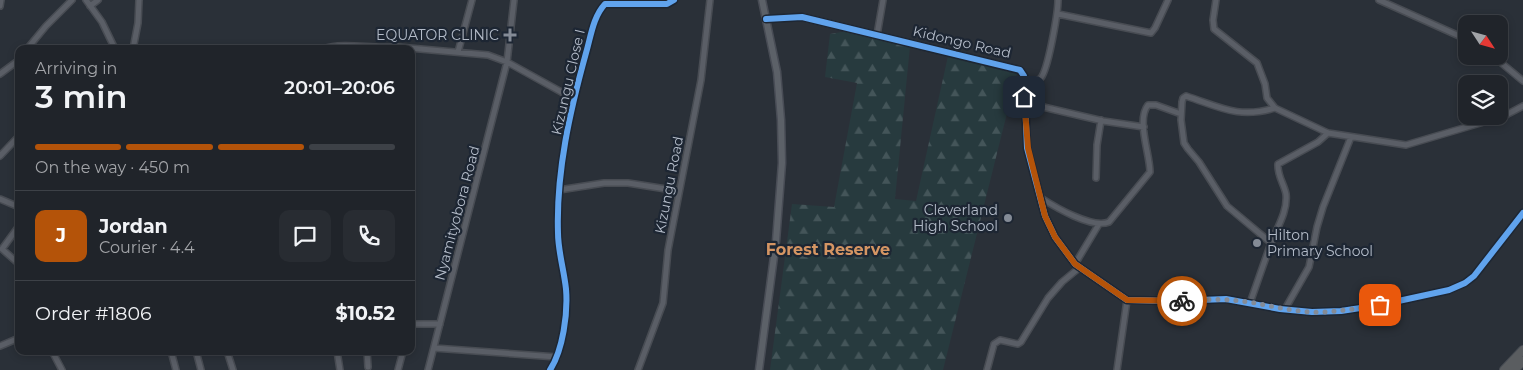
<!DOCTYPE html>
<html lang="en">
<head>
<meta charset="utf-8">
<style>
	body { margin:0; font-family:Montserrat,sans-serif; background:#282c32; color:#f1f3f6; height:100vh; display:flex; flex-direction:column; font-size:19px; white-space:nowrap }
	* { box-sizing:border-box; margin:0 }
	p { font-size:16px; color:#a2a4a8 }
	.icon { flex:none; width:28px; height:28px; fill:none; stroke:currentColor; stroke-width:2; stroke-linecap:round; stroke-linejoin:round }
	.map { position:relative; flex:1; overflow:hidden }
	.drawer { position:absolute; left:15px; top:45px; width:400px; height:310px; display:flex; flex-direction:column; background:#20242a; border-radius:10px; box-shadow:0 2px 8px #0003,0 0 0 1px #3d4147 }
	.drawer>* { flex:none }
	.needle { width:32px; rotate:126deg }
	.tools { position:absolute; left:1458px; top:15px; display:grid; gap:10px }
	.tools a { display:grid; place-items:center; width:50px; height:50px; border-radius:10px; background:#20242a; box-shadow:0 2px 8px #0003,0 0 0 1px #3d4147; font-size:25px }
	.pin { position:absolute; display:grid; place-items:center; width:42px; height:42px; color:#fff; margin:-21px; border-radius:10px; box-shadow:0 2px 8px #0006 }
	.courier { position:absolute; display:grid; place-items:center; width:50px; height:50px; margin:-25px; border:4px solid #b45309; border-radius:50%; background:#fff; color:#222; box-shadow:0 1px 6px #0007 }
	.headline em { font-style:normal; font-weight:600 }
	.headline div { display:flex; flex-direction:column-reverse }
	.headline { display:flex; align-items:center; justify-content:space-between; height:85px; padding:0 20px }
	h1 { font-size:32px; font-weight:600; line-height:38px }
	.bar { display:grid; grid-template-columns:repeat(4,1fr); gap:8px 5px; align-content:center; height:60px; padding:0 20px }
	.bar i { height:6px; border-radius:4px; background:#3d4147 }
	.bar .on { background:#b45309 }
	.bar p { grid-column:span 4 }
	.line { display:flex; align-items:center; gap:12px; padding:0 20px; border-top:1px solid #3d4147 }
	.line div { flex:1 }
	.round { display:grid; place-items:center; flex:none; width:52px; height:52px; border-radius:10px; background:#282c32 }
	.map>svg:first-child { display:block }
	.forest { fill:url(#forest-firs) }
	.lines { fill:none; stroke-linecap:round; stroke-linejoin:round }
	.minor-casing { stroke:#484c53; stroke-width:8 }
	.major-casing { stroke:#484c55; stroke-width:9 }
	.highway-casing { stroke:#474c53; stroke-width:10 }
	.minor { stroke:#5a5e66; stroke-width:5 }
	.major { stroke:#5c6168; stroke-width:6 }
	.highway { stroke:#5a5d60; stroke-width:8 }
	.cycleway-casing { stroke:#1d2633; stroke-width:9 }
	.cycleway { stroke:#60a3ed; stroke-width:6 }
	.done { stroke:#848b96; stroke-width:5; stroke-dasharray:0 9 }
	.route { stroke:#b45309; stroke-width:6 }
	.poi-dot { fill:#848b96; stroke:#1d2633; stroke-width:2 }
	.labels { text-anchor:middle; stroke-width:4.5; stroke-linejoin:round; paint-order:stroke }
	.poi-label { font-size:14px; fill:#b4bcc9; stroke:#1d2633; text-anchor:end }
	.street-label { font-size:14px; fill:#b4bcc9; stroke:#1d2633 }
	.quarter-label { font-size:16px; font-weight:bold; fill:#d59563; stroke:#1d2633 }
</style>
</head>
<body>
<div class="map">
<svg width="1523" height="370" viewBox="0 0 1523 370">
	<defs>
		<pattern id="forest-firs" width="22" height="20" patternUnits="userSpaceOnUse" patternTransform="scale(1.25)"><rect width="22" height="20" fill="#273a3e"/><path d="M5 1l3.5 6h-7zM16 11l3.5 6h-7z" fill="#445559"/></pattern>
	</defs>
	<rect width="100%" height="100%" fill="#2a3038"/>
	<path class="forest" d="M 847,31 L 910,46 L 895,199 L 916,201 L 948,56 L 1018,69 L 943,370 L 770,370 L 792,204 L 834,207 L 857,83 L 825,77 L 830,34 Z"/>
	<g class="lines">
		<defs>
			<path id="minor" d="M 86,0 L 102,22 L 115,49
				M 1216,0 L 1213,20 L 1214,29 L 1257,63 L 1265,84 L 1267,98 L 1275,108 L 1328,133 L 1406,145 L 1504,116 L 1523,106
				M 1379,0 L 1466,39
				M 0,6 L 1,0
				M 90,6 L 98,0
				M 1058,14 L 1151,33 L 1155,28 L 1168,0
				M 766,19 L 802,17 L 1020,70 L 1024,76 L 1027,148 L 1045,216 L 1055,237 L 1075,264 L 1127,300 L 1174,301 L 1226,299 L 1280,309 L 1312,312 L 1341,311 L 1380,305 L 1449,290 L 1465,283 L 1474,276 L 1523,213
				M 877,35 L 883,0
				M 27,49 L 46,26 L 72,0
				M 133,49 L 138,23 L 139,0
				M 323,49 C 345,42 370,49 393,47
				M 393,49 L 393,47 L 398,47 L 488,55 L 507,62 L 574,99
				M 458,52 L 472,0
				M 1493,56 L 1523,81
				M 0,74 L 19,60
				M 1025,80 C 1030,81 1035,82 1040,79 C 1048,72 1058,12 1058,0
				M 1025,104 L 1039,106 L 1103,121 L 1144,127
				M 0,156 L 19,136
				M 1096,178 L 1097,145 L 1101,120
				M 559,190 L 604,183 L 628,183 L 679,191
				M 1041,198 C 1055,207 1092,229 1109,222 L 1150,172 C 1150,154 1136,120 1148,105 L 1156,105 L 1181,114
				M 0,199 L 19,207
				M 19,226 L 2,249 L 19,264
				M 1271,243 C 1277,228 1288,211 1286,194 C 1284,184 1277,175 1278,164 L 1318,142 L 1328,133
				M 1075,264 L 1099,224
				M 1250,303 L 1271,243 L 1227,206 L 1199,162 L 1188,149 L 1184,143 L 1181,120 L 1182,102 L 1183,98 L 1186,96 C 1220,107 1238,119 1275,108
				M 1285,309 L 1309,267 L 1317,227 L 1323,207 L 1351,137
				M 411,324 L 440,324
				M 0,346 L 19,338
				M 434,348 L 557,357
				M 52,351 L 62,370
				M 171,351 L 176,370
				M 196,351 L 201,370
				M 227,351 L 233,370
				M 337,351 L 340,370
				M 367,351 L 368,367
				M 398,370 L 403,351
				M 428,370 L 507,62 L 514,0
				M 550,370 C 563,350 568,313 566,289 C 564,270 558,251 558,233 C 556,172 570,111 586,53 C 591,36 593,17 605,4 L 667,4 L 674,0
				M 638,370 L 663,303 L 668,250 L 701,80 L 710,0
				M 987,370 L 994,344 L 1000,340 L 1018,344 L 1021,342 L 1048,298 L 1062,282 L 1079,268
				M 1117,370 L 1127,300"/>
			<path id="major" d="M 759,370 L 776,241 L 782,163 L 781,120 L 777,72 L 762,0"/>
			<path id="highway" d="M 1504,370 L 1523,350
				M 1514,370 L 1523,361"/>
		</defs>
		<use href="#minor" class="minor-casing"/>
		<use href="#major" class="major-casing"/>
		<use href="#highway" class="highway-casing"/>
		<use href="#minor" class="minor"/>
		<use href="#major" class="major"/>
		<use href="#highway" class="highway"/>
		<defs>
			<path id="cycleway" d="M 766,19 L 802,17 L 1020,70 L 1024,76 L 1027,148 L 1045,216 L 1055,237 L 1075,264 L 1127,300 L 1174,301 L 1226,299 L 1280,309 L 1312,312 L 1341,311 L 1380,305 L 1449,290 L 1465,283 L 1474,276 L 1523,213
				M 550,370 C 563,350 568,313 566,289 C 564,270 558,251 558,233 C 556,172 570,111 586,53 C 591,36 593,17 605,4 L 667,4 L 674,0"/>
		</defs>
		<use href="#cycleway" class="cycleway-casing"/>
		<use href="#cycleway" class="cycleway"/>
	</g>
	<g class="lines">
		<path class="done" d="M 1182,301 C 1201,300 1220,298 1239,301 C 1263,303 1287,311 1311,312 C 1334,313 1357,308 1380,305"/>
		<path class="route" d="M 1024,97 L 1028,148 L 1045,216 L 1055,237 L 1075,264 L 1127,300 L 1182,301"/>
	</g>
	<g class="poi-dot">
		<path d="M507.5 27.5h5v5h5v5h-5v5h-5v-5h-5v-5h5z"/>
		<circle cx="1008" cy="218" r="5"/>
		<circle cx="1257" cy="243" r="5"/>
	</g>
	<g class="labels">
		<g class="poi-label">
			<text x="499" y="40">EQUATOR CLINIC</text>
			<text x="998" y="215">Cleverland<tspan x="998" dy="16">High School</tspan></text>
			<text x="1267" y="240" text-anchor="start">Hilton<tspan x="1267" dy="16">Primary School</tspan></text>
		</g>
		<g class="street-label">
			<text transform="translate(962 42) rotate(13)" y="5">Kidongo Road</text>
			<text transform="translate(568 82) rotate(-77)" y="5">Kizungu Close I</text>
			<text transform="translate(669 185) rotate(-79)" y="5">Kizungu Road</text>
			<text transform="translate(457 213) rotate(-75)" y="5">Nyamityobora Road</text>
		</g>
		<g class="quarter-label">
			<text x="828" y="255">Forest Reserve</text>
		</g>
	</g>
</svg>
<div class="tools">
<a><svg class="needle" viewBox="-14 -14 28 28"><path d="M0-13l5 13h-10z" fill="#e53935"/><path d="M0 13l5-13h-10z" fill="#a2a4a8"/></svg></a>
<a><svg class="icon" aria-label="layers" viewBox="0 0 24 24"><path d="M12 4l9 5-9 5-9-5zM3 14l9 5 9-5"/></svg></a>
</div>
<div class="pin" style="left:1380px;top:305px;background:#ea580c"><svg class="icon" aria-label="bag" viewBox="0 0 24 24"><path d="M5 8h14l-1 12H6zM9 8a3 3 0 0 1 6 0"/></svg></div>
<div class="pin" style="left:1024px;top:97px;background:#1f2937"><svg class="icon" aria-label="home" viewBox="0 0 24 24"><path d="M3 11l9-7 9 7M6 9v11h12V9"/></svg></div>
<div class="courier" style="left:1182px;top:301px"><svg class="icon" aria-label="bike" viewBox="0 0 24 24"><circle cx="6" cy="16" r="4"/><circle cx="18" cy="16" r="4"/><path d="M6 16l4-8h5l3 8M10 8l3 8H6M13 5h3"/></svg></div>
<section class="drawer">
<div class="headline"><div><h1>3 min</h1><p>Arriving in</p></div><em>20:01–20:06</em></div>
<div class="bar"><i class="on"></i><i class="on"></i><i class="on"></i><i></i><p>On the way · 450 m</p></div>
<div class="line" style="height:90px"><b class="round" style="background:#b45309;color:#fff">J</b><div><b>Jordan</b><p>Courier · 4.4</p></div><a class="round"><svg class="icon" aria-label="chat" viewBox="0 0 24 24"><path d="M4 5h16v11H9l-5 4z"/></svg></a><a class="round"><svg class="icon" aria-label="phone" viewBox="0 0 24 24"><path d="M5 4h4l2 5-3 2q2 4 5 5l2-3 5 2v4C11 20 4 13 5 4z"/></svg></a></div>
<div class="line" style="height:65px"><div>Order #1806</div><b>$10.52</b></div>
</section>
</div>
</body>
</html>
